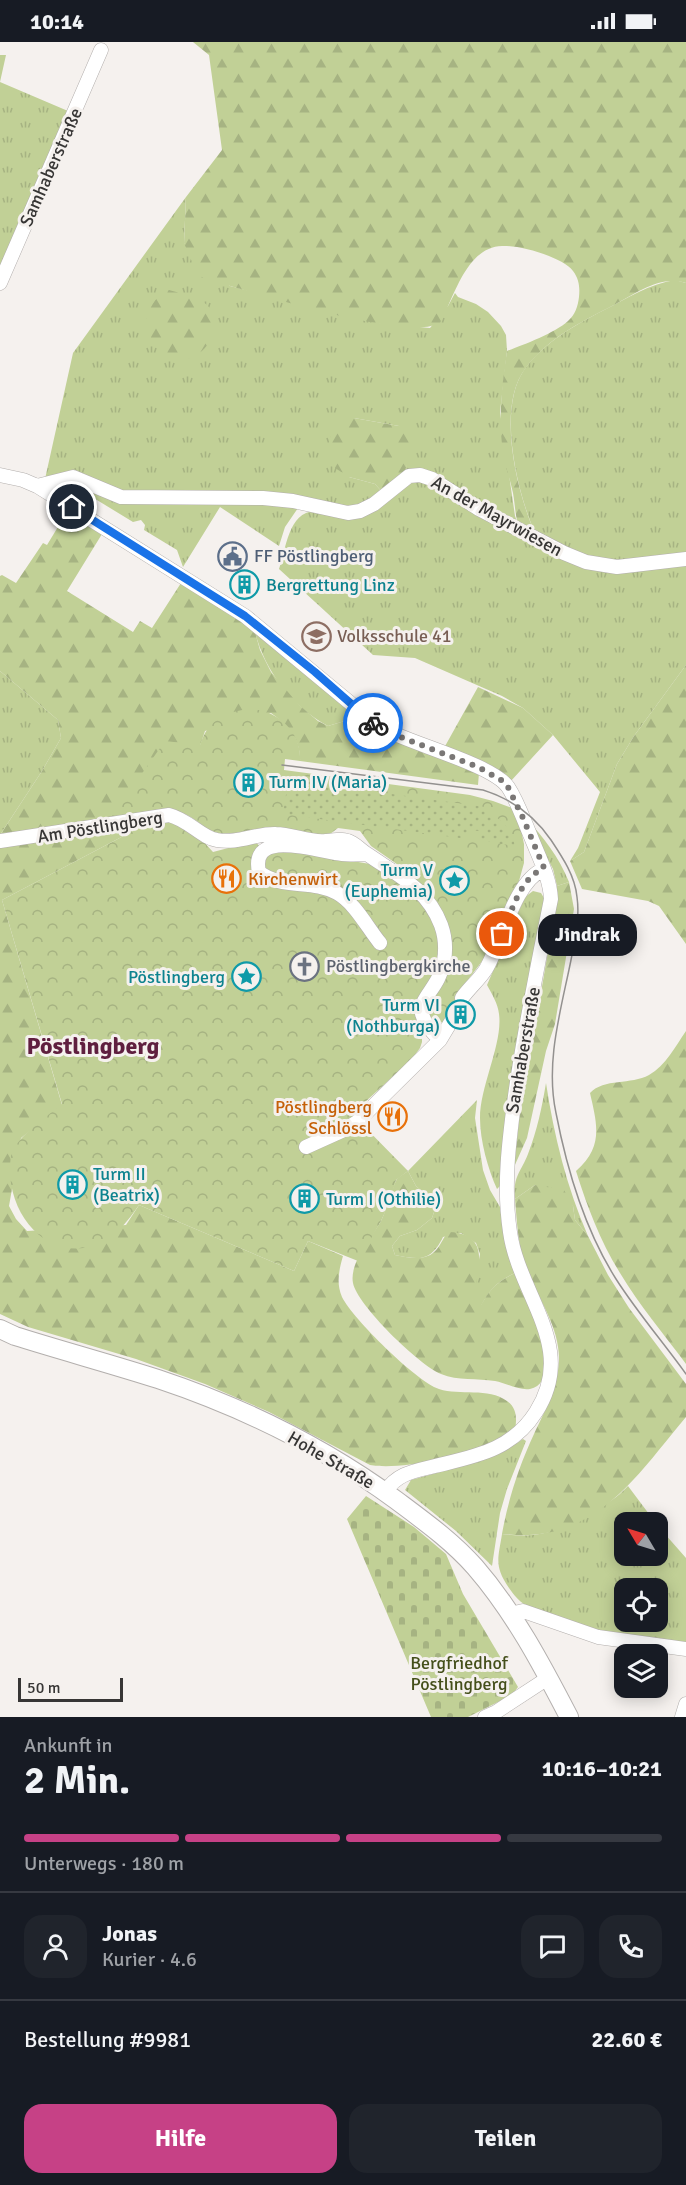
<!DOCTYPE html>
<html lang="de">
<head>
<meta charset="utf-8">
<style>
	body { margin:0; font-family:Signika,sans-serif; background:#20242c; color:#f1f3f6; height:100vh; display:flex; flex-direction:column; font-size:22px; white-space:nowrap }
	* { box-sizing:border-box; margin:0 }
	p { font-size:20px; color:#9ea1a6 }
	.icon { flex:none; width:33px; height:33px; fill:none; stroke:currentColor; stroke-width:2; stroke-linecap:round; stroke-linejoin:round }
	.map { position:relative; height:1675px; overflow:hidden }
	.sheet { display:flex; flex-direction:column; background:#171b24; flex:1 }
	.sheet>* { flex:none }
	.needle { width:39px; rotate:308deg }
	.controls { position:absolute; left:614px; top:1470px; display:grid; gap:12px }
	.controls a { display:grid; place-items:center; width:54px; height:54px; border-radius:12px; background:#171b24; box-shadow:0 3px 15px #0003; font-size:30px }
	.scale { position:absolute; left:18px; bottom:15px; width:105px; box-sizing:border-box; padding-left:6px; border:3px solid #373635; border-top:0; font-size:16px; line-height:21px; white-space:nowrap; color:#373635; -webkit-text-stroke:4px #f5f1ee; paint-order:stroke }
	.pin { position:absolute; display:grid; place-items:center; width:51px; height:51px; color:#fff; margin:-26px; border:3px solid #fff; border-radius:50%; box-shadow:0 2px 6px #0007 }
	.courier { position:absolute; display:grid; place-items:center; width:60px; height:60px; margin:-30px; border:4px solid #1a73e8; border-radius:50%; background:#fff; color:#222; box-shadow:0 2px 8px #0007 }
	.bubble { position:absolute; height:42px; border-radius:18px; background:#171b24; box-shadow:0 3px 15px #0003; font-size:20px; font-weight:700; line-height:42px; text-align:center }
	.overview em { font-style:normal; font-weight:700 }
	.overview div { display:flex; flex-direction:column-reverse }
	.overview { display:flex; align-items:center; justify-content:space-between; height:102px; padding:0 24px }
	h1 { font-size:39px; font-weight:700; line-height:45px }
	.bar { display:grid; grid-template-columns:repeat(4,1fr); gap:9px 6px; align-content:center; height:72px; padding:0 24px }
	.bar i { height:8px; border-radius:4px; background:#363941 }
	.bar .current { background:#c64186 }
	.bar p { grid-column:span 4 }
	.line { display:flex; align-items:center; gap:15px; padding:0 24px; border-top:2px solid #363941 }
	.line div { flex:1 }
	.round { display:grid; place-items:center; flex:none; width:63px; height:63px; border-radius:18px; background:#20242c }
	.button { display:flex; gap:12px; margin-top:auto; padding:12px 24px }
	.button a { flex:1; height:69px; border-radius:18px; background:#c64186; color:#fff; font-size:24px; font-weight:700; line-height:69px; text-align:center }
	.button a+a { background:#20242c; color:#f1f3f6 }
	.status { display:flex; justify-content:space-between; align-items:center; height:42px; padding:0 30px; background:#171b24; direction:ltr }
	.status svg { height:16px; fill:currentColor }
	.map>svg:first-child { display:block }
	.grass { fill:url(#grass-tufts); fill-rule:evenodd }
	.forest { fill:url(#forest-firs) }
	.cemetery { fill:url(#cemetery-stones) }
	.park { fill:url(#park-crowns) }
	.garden { fill:url(#garden-dots) }
	.lines { fill:none; stroke-linecap:round; stroke-linejoin:round }
	.minor-tunnel { stroke:#cfccc9; stroke-width:14; stroke-dasharray:14 7; stroke-linecap:butt }
	.minor-casing { stroke:#b3afad; stroke-width:15 }
	.secondary-casing { stroke:#b3afad; stroke-width:20 }
	.minor { stroke:#fff; stroke-width:14 }
	.secondary { stroke:#fff; stroke-width:18 }
	.tram { stroke:#93918f; stroke-width:1.5 }
	.done { stroke:#7a7776; stroke-width:6; stroke-dasharray:0 10.8 }
	.route { stroke:#1a73e8; stroke-width:8 }
	.labels { text-anchor:middle; stroke-width:6; stroke-linejoin:round; paint-order:stroke }
	.street-label { font-size:18px; fill:#373635; stroke:#f5f1ee }
	.service-label { font-size:18px; fill:#4e5e75; stroke:#f5f1ee; text-anchor:start }
	.culture-label { font-size:18px; fill:#0d838f; stroke:#f5f1ee; text-anchor:start }
	.education-label { font-size:18px; fill:#785e54; stroke:#f5f1ee; text-anchor:start }
	.food-label { font-size:18px; fill:#c56008; stroke:#f5f1ee; text-anchor:start }
	.worship-label { font-size:18px; fill:#5b616d; stroke:#f5f1ee; text-anchor:start }
	.park-label { font-size:18px; fill:#444f1a; stroke:#f5f1ee }
	.district-label { font-size:24px; font-weight:bold; fill:#5f1f3f; stroke:#f5f1ee }
</style>
</head>
<body>
<div class="status"><b>10:14</b><svg viewBox="0 0 49 12"><path d="M0 12V9h3v3zM5 12V6h3v6zM10 12V3h3v9zM15 12V0h3v12zM26 1h20v11H26zM47 4h2v5h-2z"/></svg></div>
<div class="map">
<svg width="686" height="1675" viewBox="0 0 686 1675">
	<defs>
		<pattern id="grass-tufts" width="24" height="20" patternUnits="userSpaceOnUse" patternTransform="scale(1.5)"><rect width="24" height="20" fill="#c1d096"/><path d="M3 7l-1-3M5 7V3M7 7l1-3M15 17l-1-3M17 17v-4M19 17l1-3" fill="none" stroke="#a6b382"/></pattern>
		<pattern id="forest-firs" width="22" height="20" patternUnits="userSpaceOnUse" patternTransform="scale(1.5)"><rect width="22" height="20" fill="#c1d096"/><path d="M5 1l3.5 6h-7zM16 11l3.5 6h-7z" fill="#a6b382"/></pattern>
		<pattern id="cemetery-stones" width="16" height="16" patternUnits="userSpaceOnUse" patternTransform="scale(1.5)"><rect width="16" height="16" fill="#c1d096"/><path d="M2 7V4a2 2 0 0 1 4 0v3zM10 15v-3a2 2 0 0 1 4 0v3z" fill="#a6b382"/></pattern>
		<pattern id="park-crowns" width="20" height="18" patternUnits="userSpaceOnUse" patternTransform="scale(1.5)"><rect width="20" height="18" fill="#c1d096"/><path d="M2 6a3 3 0 1 1 6 0M12 15a3 3 0 1 1 6 0" fill="none" stroke="#a6b382"/></pattern>
		<pattern id="garden-dots" width="8" height="8" patternUnits="userSpaceOnUse" patternTransform="scale(1.5)"><rect width="8" height="8" fill="#c1d096"/><path d="M2 2h.1M6 6h.1" fill="none" stroke="#a6b382" stroke-width="1.8" stroke-linecap="round"/></pattern>
	</defs>
	<rect width="100%" height="100%" fill="#f5f1ee"/>
	<path class="grass" d="M 0,13 L 6,13 L 0,40 L 68,69 L 0,231 Z
		M 186,155 L 184,201 L 230,244 L 379,281 L 430,286 L 448,264 L 455,251 L 458,255 L 476,262 L 488,270 L 501,284 L 506,293 L 507,309 L 500,370 L 515,474 L 518,482 L 404,431 L 407,422 L 399,384 L 354,376 L 349,435 L 375,442 L 383,451 L 356,466 L 128,453 L 81,434 L 45,437 L 73,311 Z
		M 675,238 L 686,241 L 686,513 L 600,520 L 535,491 C 517,450 497,367 524,328 C 544,300 575,283 604,268 C 628,256 649,242 675,238 Z
		M 424,438 L 573,519 L 686,521 L 686,623 L 634,694 L 617,722 L 584,810 L 570,819 L 578,806 L 600,750 L 553,693 L 523,666 L 502,654 L 415,616 L 373,613 L 279,527 C 286,508 288,470 315,469 C 325,469 335,473 344,475 L 412,439 Z
		M 69,440 L 114,457 L 258,459 L 298,466 L 285,485 L 279,504 L 220,465 L 183,525 L 177,508 L 144,488 L 145,483 L 141,478 L 133,480 L 74,444 L 60,447 L 55,443 Z
		M 255,590 L 358,675 L 328,684 C 292,665 265,629 255,590 Z
		M 0,629 L 58,678 L 61,696 L 42,729 L 0,793 Z
		M 526,776 C 544,796 559,815 569,840 L 557,844 L 553,827 Z
		M 533,849 L 541,851 L 544,856 L 500,1144 L 497,1147 C 488,1127 480,1099 480,1076 C 480,1044 503,1001 499,972 C 498,962 492,952 487,943 L 525,855 Z
		M 546,1041 C 554,1094 567,1146 588,1194 L 575,1178 L 573,1164 L 535,1143 L 515,1157 C 513,1134 520,1132 528,1112 C 537,1089 542,1065 546,1041 Z
		M 477,1058 L 475,1076 L 483,1128 L 490,1148 L 500,1165 L 505,1202 L 515,1231 C 498,1239 490,1247 481,1264 L 471,1264 L 480,1212 L 476,1201 L 461,1191 L 443,1195 C 431,1220 419,1218 395,1213 L 392,1204 L 400,1194 L 417,1188 L 432,1176 L 435,1167 L 430,1156 L 416,1144 L 408,1129 Z
		M 523,1397 L 526,1399 L 507,1447 L 500,1471 L 492,1524 L 456,1489 L 405,1448 L 411,1438 L 483,1418 L 503,1410 Z
		M 628,1444 L 655,1480 L 624,1480 L 624,1514 L 657,1514 L 657,1483 L 686,1516 L 686,1604 L 595,1590 L 525,1563 C 518,1558 514,1553 509,1546 C 494,1524 498,1517 502,1492 C 540,1497 558,1489 590,1471 C 605,1463 617,1456 628,1444 ZM 624,1546 L 657,1546 L 657,1580 L 624,1580 Z"/>
	<path class="forest" d="M 193,0 L 686,0 L 686,241 C 660,233 637,251 614,263 C 581,280 548,296 525,327 C 496,365 517,451 535,491 L 518,482 C 515,472 515,462 513,451 C 510,437 505,424 503,410 C 498,377 502,342 507,309 C 523,303 555,291 568,279 C 575,273 578,264 579,255 C 580,245 579,237 573,229 C 563,215 519,203 502,204 C 472,205 459,240 448,264 C 446,269 444,277 440,280 C 415,303 234,245 198,234 L 184,201 L 186,155 L 222,108 L 209,13 Z
		M 166,247 C 178,251 199,254 208,264 C 235,291 179,351 150,294 C 139,273 152,261 166,247 Z
		M 354,376 L 399,384 L 411,389 L 416,400 L 404,431 L 383,451 L 375,442 L 349,435 L 332,424 C 325,399 328,386 354,376 Z
		M 67,470 L 102,492 L 67,549 L 133,590 L 140,579 L 152,586 L 181,541 L 218,562 L 255,590 L 260,608 L 271,630 L 299,663 L 318,679 L 328,684 L 358,675 L 479,731 L 478,743 L 300,719 C 301,698 288,683 271,671 L 205,689 L 200,704 L 109,778 L 0,793 L 42,729 L 61,696 L 58,678 L 0,629 L 0,534 L 2,533 L 16,541 L 43,501 L 47,503 Z
		M 686,623 L 686,902 L 659,864 L 648,859 L 582,847 L 570,819 L 584,810 L 617,722 L 634,694 Z
		M 478,645 L 523,666 L 553,693 L 510,740 L 444,706 Z
		M 156,779 L 131,790 L 2,858 L 62,1063 L 21,1096 L 9,1164 L 16,1177 L 27,1189 L 126,1183 L 139,1163 L 294,1229 L 308,1199 L 343,1214 C 339,1228 336,1241 342,1255 C 353,1277 416,1339 439,1347 C 460,1354 488,1345 507,1359 C 517,1366 517,1377 515,1388 C 504,1394 493,1402 481,1406 C 453,1416 399,1428 370,1423 L 269,1370 L 205,1342 L 136,1317 L 28,1285 L 0,1272 L 0,804 Z
		M 569,840 L 574,867 L 555,982 L 546,1009 L 527,1096 L 514,1125 L 519,1078 L 555,869 L 557,844 Z
		M 686,989 L 686,1322 C 664,1292 639,1263 620,1231 C 600,1199 587,1164 576,1129 C 604,1105 597,1082 590,1051 C 604,1036 631,1043 649,1033 C 666,1023 675,1005 686,989 Z
		M 408,1129 L 416,1144 L 430,1156 L 435,1167 L 432,1176 L 417,1188 L 400,1194 L 392,1204 L 395,1213 C 409,1216 427,1220 437,1207 C 442,1201 443,1195 449,1190 C 496,1192 475,1234 472,1264 L 481,1263 C 490,1247 498,1239 515,1231 C 523,1251 569,1338 530,1347 C 520,1349 506,1341 495,1339 C 477,1336 458,1339 441,1332 C 419,1323 357,1263 353,1241 C 349,1221 372,1195 381,1179 C 386,1170 394,1141 397,1137 C 400,1134 405,1131 408,1129 Z
		M 535,1143 L 564,1148 L 573,1164 L 575,1178 L 588,1194 L 608,1233 L 629,1266 L 686,1342 L 686,1375 C 634,1437 594,1503 502,1492 C 508,1458 519,1424 534,1392 C 546,1366 557,1349 559,1319 C 560,1286 539,1258 527,1229 C 518,1206 517,1181 515,1157 Z"/>
	<path class="cemetery" d="M 366,1454 L 414,1485 L 446,1512 L 463,1552 L 518,1645 L 512,1653 L 468,1675 L 431,1675 L 347,1477 Z"/>
	<path class="park" d="M 248,667 C 276,667 302,689 300,719 L 285,717 L 284,728 L 470,753 L 493,759 L 512,766 L 520,783 L 524,802 L 524,821 L 519,839 L 486,914 L 461,947 L 444,980 L 433,982 L 424,972 L 451,908 L 418,841 L 401,825 L 371,804 L 360,789 L 338,786 L 326,795 L 221,795 C 208,790 198,778 185,772 C 167,765 129,775 109,778 L 165,699 L 200,703 C 208,679 222,671 248,667 Z
		M 167,778 L 201,797 L 213,810 L 255,799 L 261,806 L 252,822 L 254,831 L 302,847 L 335,855 L 341,862 L 352,853 L 336,846 L 266,829 L 263,823 L 264,815 L 282,807 L 370,822 L 424,858 L 438,891 L 439,910 L 438,926 L 417,971 L 418,982 L 422,992 L 422,1000 L 420,1006 L 412,1017 L 352,1072 L 408,1129 L 396,1138 L 390,1159 L 381,1179 L 358,1219 L 308,1199 L 294,1229 L 139,1163 C 128,1179 115,1196 96,1203 C 42,1222 0,1162 12,1109 C 24,1089 45,1076 62,1062 L 2,858 L 131,790 L 156,779 Z"/>
	<path class="garden" d="M 289,733 L 363,744 L 363,748 L 485,765 L 485,771 C 502,775 511,787 515,804 L 478,798 L 479,789 L 469,788 L 467,797 L 283,772 Z"/>
	<g class="lines">
		<path class="minor-tunnel" d="M 452,978 L 462,956"/>
		<defs>
			<path id="minor" d="M 0,241 L 101,8
				M 0,433 L 23,438 L 37,444 L 245,574 L 378,684 C 407,701 492,722 508,745 C 518,760 524,779 531,795 C 539,815 550,836 551,857 C 538,922 524,988 515,1054 C 509,1099 503,1144 510,1190 C 519,1254 578,1305 536,1370 C 512,1408 476,1414 435,1424 C 415,1429 397,1431 385,1450
				M 37,444 L 73,435 L 121,455 L 263,456 L 293,459 L 348,471 L 360,469 L 374,462 L 409,434 L 420,433 L 432,437 L 479,467 L 564,511 L 586,520 L 617,525 L 686,517
				M 0,799 L 169,773 C 189,778 202,796 217,798 C 237,802 257,791 276,792 C 292,792 310,801 326,799 C 335,799 339,796 348,799 C 355,801 360,808 367,812 C 397,833 427,846 441,883 C 445,894 446,907 444,919 C 437,958 400,959 440,998
				M 366,812 C 358,812 350,813 342,812 C 320,810 249,785 259,830 C 282,848 312,837 337,851 C 355,861 367,885 380,901
				M 462,956 C 469,946 479,938 486,927 C 502,900 514,839 544,827
				M 306,1105 L 346,1087 L 357,1080 L 440,998 L 452,978
				M 510,1572 L 523,1569 L 598,1595 L 686,1607
				M 485,1675 L 496,1670 L 548,1636
				M 682,1675 L 686,1662"/>
			<path id="secondary" d="M 0,1287 L 15,1294 C 63,1309 111,1322 158,1337 C 242,1365 325,1406 396,1458 C 424,1479 452,1499 475,1525 C 514,1570 542,1623 569,1675"/>
		</defs>
		<use href="#minor" class="minor-casing"/>
		<use href="#secondary" class="secondary-casing"/>
		<use href="#minor" class="minor"/>
		<use href="#secondary" class="secondary"/>
		<path class="tram" d="M 282,723 L 483,748 C 512,757 534,773 551,798 C 563,816 575,834 577,855 C 580,876 575,898 571,918 C 561,968 545,1020 556,1071 C 567,1128 585,1188 616,1237 C 637,1270 663,1300 686,1332"/>
	</g>
	<g class="lines">
		<path class="done" d="M 373,681 L 398,694 L 478,725 L 503,739 L 508,745 L 523,776 L 544,826 C 519,837 512,870 502,892"/>
		<path class="route" d="M 72,465 L 245,574 L 315,630 L 373,681"/>
	</g>
	<defs>
		<symbol id="civic-ring" viewBox="-11 -11 22 22"><circle r="9.5" fill="#f5f1ee" stroke="#5c6f8a" stroke-width="1.5"/><path d="M-.6-6.5H3V-4.5H.6V-3L4-1V1h2V6H-6V1h2V-1L-.6-3ZM-1.2 2.5V6h2.4V2.5Z" fill="#5c6f8a"/></symbol>
		<symbol id="building-ring" viewBox="-11 -11 22 22"><circle r="9.5" fill="#f5f1ee" stroke="#0f9aa8" stroke-width="1.5"/><path d="M-4-6H4V6H1V3H-1V6H-4ZM-2.5-4.3h1.7v1.8h-1.7ZM.8-4.3h1.7v1.8H.8ZM-2.5-1h1.7V.8h-1.7ZM.8-1h1.7V.8H.8Z" fill="#0f9aa8"/></symbol>
		<symbol id="school-ring" viewBox="-11 -11 22 22"><circle r="9.5" fill="#f5f1ee" stroke="#8d6e63" stroke-width="1.5"/><path d="M0-5L7-2L0 1L-7-2ZM-4 1L0 2.5L4 1V4Q0 6-4 4Z" fill="#8d6e63"/></symbol>
		<symbol id="restaurant-ring" viewBox="-11 -11 22 22"><circle r="9.5" fill="#f5f1ee" stroke="#e8710a" stroke-width="1.5"/><path d="M-5-6h1v4h1v-4h1v4h1v-4h1v5L-1.5 .5V6h-2V.5L-5-1ZM5-6V6H3V1.5H1.5Q1.5-4 5-6Z" fill="#e8710a"/></symbol>
		<symbol id="sight-ring" viewBox="-11 -11 22 22"><circle r="9.5" fill="#f5f1ee" stroke="#0f9aa8" stroke-width="1.5"/><path d="M0-6L1.8-2.2L6-1.7L2.9 1.2L3.7 5.4L0 3.3L-3.7 5.4L-2.9 1.2L-6-1.7L-1.8-2.2Z" fill="#0f9aa8"/></symbol>
		<symbol id="church-ring" viewBox="-11 -11 22 22"><circle r="9.5" fill="#f5f1ee" stroke="#6b7280" stroke-width="1.5"/><path d="M-1.2-6h2.4v3.5h3.3v2.4h-3.3V6h-2.4V-.1h-3.3v-2.4h3.3Z" fill="#6b7280"/></symbol>
	</defs>
	<g fill-rule="evenodd">
		<use href="#civic-ring" x="216" y="498" width="33" height="33"/>
		<use href="#building-ring" x="228" y="526" width="33" height="33"/>
		<use href="#school-ring" x="300" y="578" width="33" height="33"/>
		<use href="#building-ring" x="232" y="724" width="33" height="33"/>
		<use href="#restaurant-ring" x="210" y="820" width="33" height="33"/>
		<use href="#sight-ring" x="438" y="822" width="33" height="33"/>
		<use href="#church-ring" x="288" y="908" width="33" height="33"/>
		<use href="#sight-ring" x="230" y="918" width="33" height="33"/>
		<use href="#building-ring" x="444" y="956" width="33" height="33"/>
		<use href="#restaurant-ring" x="376" y="1058" width="33" height="33"/>
		<use href="#building-ring" x="56" y="1126" width="33" height="33"/>
		<use href="#building-ring" x="288" y="1140" width="33" height="33"/>
	</g>
	<g class="labels">
		<g class="street-label">
			<text transform="translate(51 125) rotate(-66)" y="6">Samhaberstraße</text>
			<text transform="translate(497 474) rotate(29)" y="6">An der Mayrwiesen</text>
			<text transform="translate(100 785) rotate(-9)" y="6">Am Pöstlingberg</text>
			<text transform="translate(523 1008) rotate(-80)" y="6">Samhaberstraße</text>
			<text transform="translate(331 1418) rotate(30)" y="6">Hohe Straße</text>
		</g>
		<g class="service-label">
			<text x="254" y="520">FF Pöstlingberg</text>
		</g>
		<g class="culture-label">
			<text x="266" y="549">Bergrettung Linz</text>
			<text x="269" y="746">Turm IV (Maria)</text>
			<text x="433" y="834" text-anchor="end">Turm V<tspan x="433" dy="21">(Euphemia)</tspan></text>
			<text x="225" y="941" text-anchor="end">Pöstlingberg</text>
			<text x="440" y="969" text-anchor="end">Turm VI<tspan x="440" dy="21">(Nothburga)</tspan></text>
			<text x="93" y="1138">Turm II<tspan x="93" dy="21">(Beatrix)</tspan></text>
			<text x="326" y="1163">Turm I (Othilie)</text>
		</g>
		<g class="education-label">
			<text x="337" y="600">Volksschule 41</text>
		</g>
		<g class="food-label">
			<text x="248" y="843">Kirchenwirt</text>
			<text x="372" y="1071" text-anchor="end">Pöstlingberg<tspan x="372" dy="21">Schlössl</tspan></text>
		</g>
		<g class="worship-label">
			<text x="326" y="930">Pöstlingbergkirche</text>
		</g>
		<g class="park-label">
			<text x="459" y="1627">Bergfriedhof<tspan x="459" dy="21">Pöstlingberg</tspan></text>
		</g>
		<g class="district-label">
			<text x="93" y="1012">Pöstlingberg</text>
		</g>
	</g>
</svg>
<div class="controls">
<a><svg class="needle" viewBox="-14 -14 28 28"><path d="M0-13l5 13h-10z" fill="#e53935"/><path d="M0 13l5-13h-10z" fill="#9ea1a6"/></svg></a>
<a><svg class="icon" aria-label="locate" viewBox="0 0 24 24"><circle cx="12" cy="12" r="6"/><path d="M12 2v4M12 18v4M2 12h4M18 12h4"/></svg></a>
<a><svg class="icon" aria-label="layers" viewBox="0 0 24 24"><path d="M12 4l9 5-9 5-9-5zM3 14l9 5 9-5"/></svg></a>
</div>
<div class="scale">50 m</div>
<div class="pin" style="left:502px;top:892px;background:#ea580c"><svg class="icon" aria-label="bag" viewBox="0 0 24 24"><path d="M5 8h14l-1 12H6zM9 8a3 3 0 0 1 6 0"/></svg></div>
<div class="pin" style="left:72px;top:465px;background:#1f2937"><svg class="icon" aria-label="home" viewBox="0 0 24 24"><path d="M3 11l9-7 9 7M6 9v11h12V9"/></svg></div>
<div class="courier" style="left:373px;top:681px"><svg class="icon" aria-label="bike" viewBox="0 0 24 24"><circle cx="6" cy="16" r="4"/><circle cx="18" cy="16" r="4"/><path d="M6 16l4-8h5l3 8M10 8l3 8H6M13 5h3"/></svg></div>
<div class="bubble" style="left:538px;top:872px;width:99px">Jindrak</div>
</div>
<section class="sheet">
<div class="overview"><div><h1>2 Min.</h1><p>Ankunft in</p></div><em>10:16–10:21</em></div>
<div class="bar"><i class="current"></i><i class="current"></i><i class="current"></i><i></i><p>Unterwegs · 180 m</p></div>
<div class="line" style="height:108px"><a class="round"><svg class="icon" aria-label="person" viewBox="0 0 24 24"><circle cx="12" cy="8" r="4"/><path d="M4 21q1-7 8-7t8 7"/></svg></a><div><b>Jonas</b><p>Kurier · 4.6</p></div><a class="round"><svg class="icon" aria-label="chat" viewBox="0 0 24 24"><path d="M4 5h16v11H9l-5 4z"/></svg></a><a class="round"><svg class="icon" aria-label="phone" viewBox="0 0 24 24"><path d="M5 4h4l2 5-3 2q2 4 5 5l2-3 5 2v4C11 20 4 13 5 4z"/></svg></a></div>
<div class="line" style="height:78px"><div>Bestellung #9981</div><b>22.60 €</b></div>
<div class="button"><a>Hilfe</a><a>Teilen</a></div>
</section>
</body>
</html>
